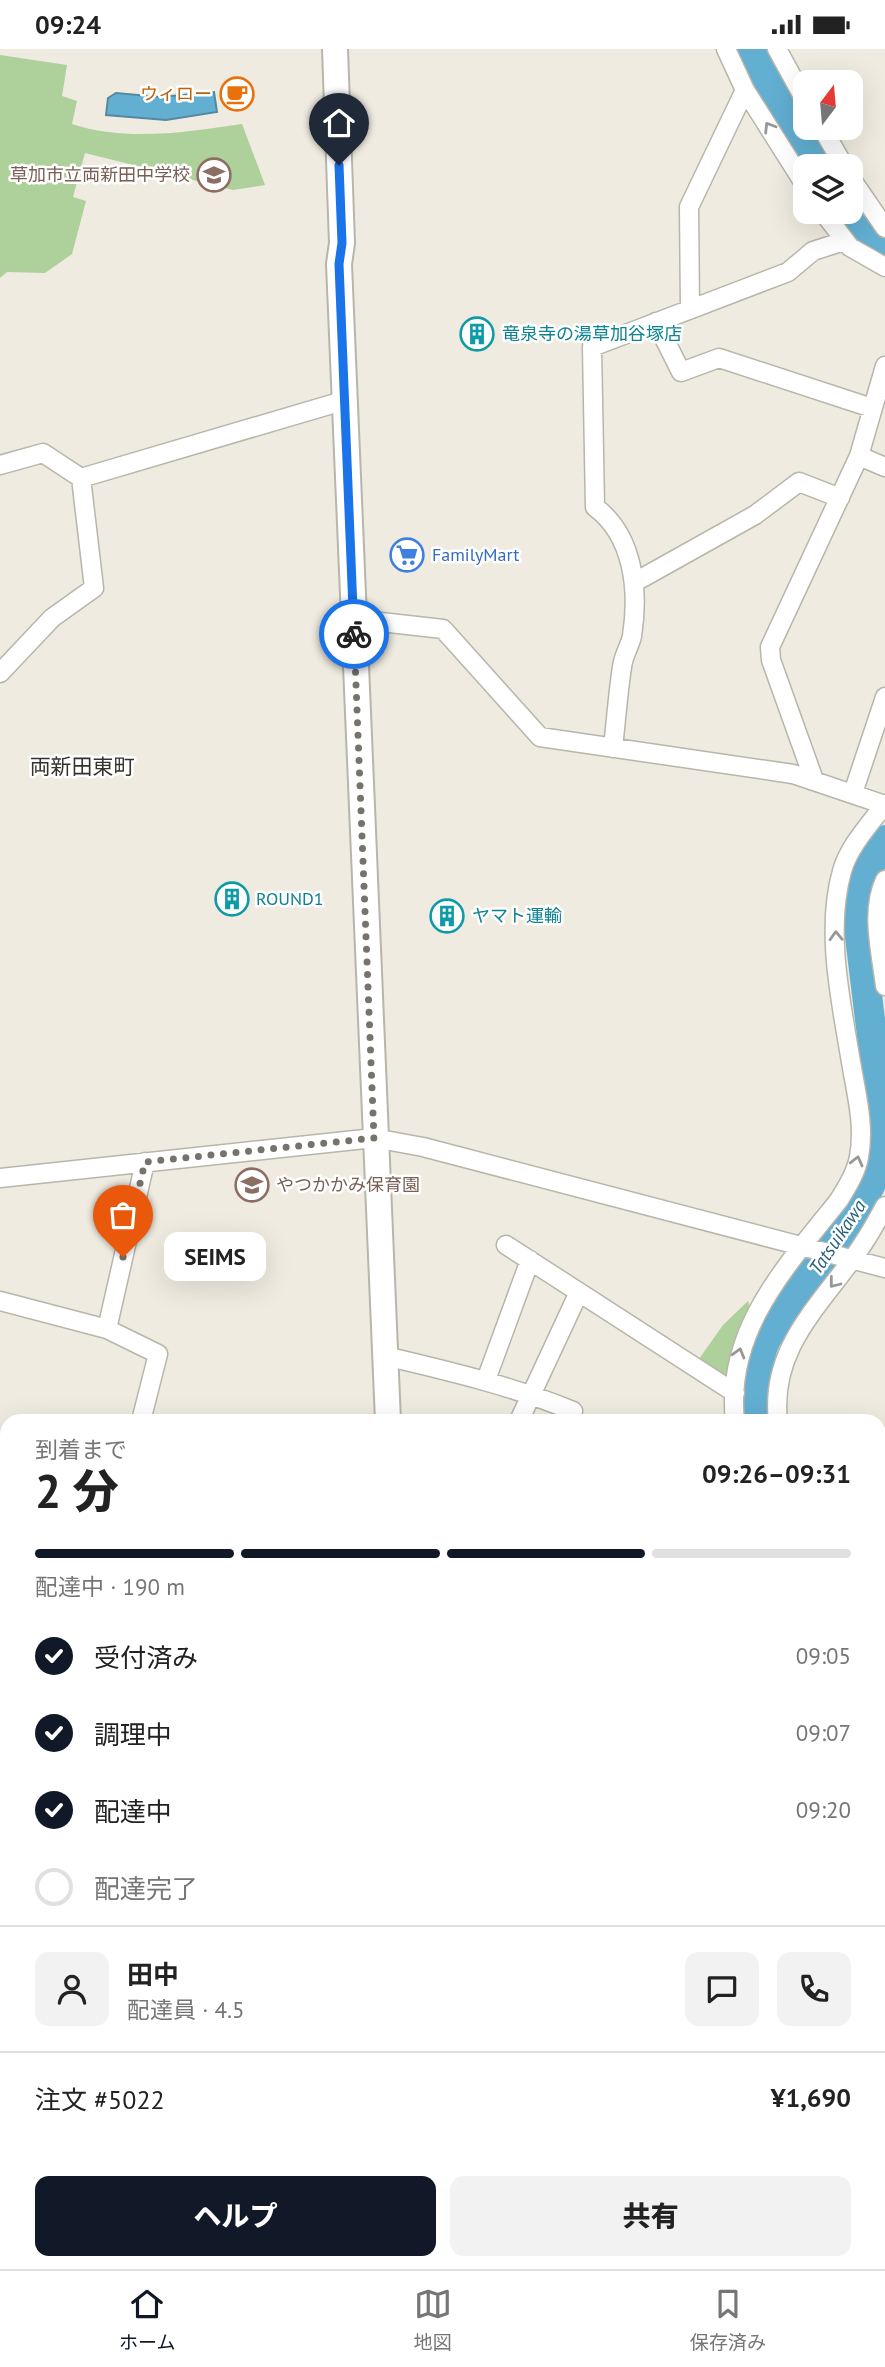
<!DOCTYPE html>
<html lang="ja">
<head>
<meta charset="utf-8">
<style>
	body { margin:0; font-family:"PT Sans","Noto Sans JP",sans-serif; background:#f2f2f2; color:#222; height:100vh; display:flex; flex-direction:column; font-size:26px; white-space:nowrap }
	* { box-sizing:border-box; margin:0 }
	p { font-size:23px; color:#767676 }
	.icon { flex:none; width:38px; height:38px; fill:none; stroke:currentColor; stroke-width:2; stroke-linecap:round; stroke-linejoin:round }
	.map { position:relative; flex:1; overflow:hidden }
	.drawer { position:absolute; left:0px; top:1365px; width:886px; height:856px; display:flex; flex-direction:column; background:#fff; border-radius:21px 21px 0 0; box-shadow:0 7px 28px #0002 }
	.drawer>* { flex:none }
	.needle { width:46px; rotate:16deg }
	.buttons { position:absolute; left:793px; top:21px; display:grid; gap:14px }
	.buttons a { display:grid; place-items:center; width:70px; height:70px; border-radius:14px; background:#fff; box-shadow:0 7px 28px #0002; font-size:35px }
	.pin { position:absolute; display:grid; place-items:center; width:60px; height:60px; color:#fff; margin:-72px -30px; border-radius:50% 50% 50% 0; rotate:-45deg; box-shadow:0 0 7px #0007 }
	.pin .icon { rotate:45deg }
	.courier { position:absolute; display:grid; place-items:center; width:70px; height:70px; margin:-35px; border:5px solid #1a73e8; border-radius:50%; background:#fff; color:#222; box-shadow:0 2px 9px #0007 }
	.bubble { position:absolute; height:49px; border-radius:14px; background:#fff; box-shadow:0 7px 28px #0002; font-size:23px; font-weight:800; line-height:49px; text-align:center }
	.head em { font-style:normal; font-weight:800 }
	.head div { display:flex; flex-direction:column-reverse }
	.head { display:flex; align-items:center; justify-content:space-between; height:119px; padding:0 35px }
	h1 { font-size:46px; font-weight:800; line-height:52px }
	.bar { display:grid; grid-template-columns:repeat(4,1fr); gap:10px 7px; align-content:center; height:84px; padding:0 35px }
	.bar i { height:9px; border-radius:5px; background:#e0e0e0 }
	.bar .current { background:#111827 }
	.bar p { grid-column:span 4 }
	.line { display:flex; align-items:center; gap:18px; padding:0 35px; border-top:2px solid #e0e0e0 }
	.line div { flex:1 }
	.round { display:grid; place-items:center; flex:none; width:74px; height:74px; border-radius:14px; background:#f2f2f2 }
	ol { padding:0 35px; list-style:none }
	li { display:flex; align-items:center; gap:21px; height:77px }
	li p { margin-inline-start:auto }
	li .icon { padding:7px; border-radius:50%; background:#111827; color:#fff; stroke-width:4 }
	li:last-child { color:#767676 }
	li i { width:38px; height:38px; border:4px solid #e0e0e0; border-radius:50% }
	.primary-button { display:flex; gap:14px; margin-top:auto; padding:14px 35px }
	.primary-button a { flex:1; height:80px; border-radius:14px; background:#111827; color:#fff; font-size:28px; font-weight:800; line-height:80px; text-align:center }
	.primary-button a+a { background:#f2f2f2; color:#222 }
	.status { display:flex; justify-content:space-between; align-items:center; height:49px; padding:0 35px; background:#fff; direction:ltr }
	.status svg { height:19px; fill:currentColor }
	.dock { display:flex; justify-content:space-around; align-items:center; height:98px; border-top:2px solid #e0e0e0; background:#fff; font-size:19px; color:#767676 }
	.dock a { display:grid; justify-items:center; gap:4px }
	.dock .current { color:#111827 }
	.map>svg:first-child { display:block }
	.green { fill:#aed09a }
	.water { fill:#62afd2; stroke:#548aa1; stroke-width:2 }
	.lines { fill:none; stroke-linecap:round; stroke-linejoin:round }
	.stream { stroke:#548aa1; stroke-width:5 }
	.river { stroke:#62afd2; stroke-width:30 }
	.street-casing { stroke:#b8b5aa; stroke-width:21 }
	.secondary-casing { stroke:#b8b5aa; stroke-width:28 }
	.street { stroke:#fff; stroke-width:18 }
	.secondary { stroke:#fff; stroke-width:24 }
	.oneway { stroke:#999896 }
	.done { stroke:#75736c; stroke-width:7; stroke-dasharray:0 12.6 }
	.route { stroke:#1a73e8; stroke-width:9 }
	.labels { text-anchor:middle; stroke-width:5; stroke-linejoin:round; paint-order:stroke }
	.food-label { font-size:18px; fill:#c56008; stroke:#fff; text-anchor:end }
	.education-label { font-size:18px; fill:#785e54; stroke:#fff; text-anchor:end }
	.culture-label { font-size:18px; fill:#0d838f; stroke:#fff; text-anchor:start }
	.shop-label { font-size:18px; fill:#366cbe; stroke:#fff; text-anchor:start }
	.water-label { font-size:19px; font-style:italic; fill:#245f78; stroke:#fff }
	.quarter-label { font-size:21px; fill:#33322e; stroke:#fff }
</style>
</head>
<body>
<div class="status"><b>09:24</b><svg viewBox="0 0 49 12"><path d="M0 12V9h3v3zM5 12V6h3v6zM10 12V3h3v9zM15 12V0h3v12zM26 1h20v11H26zM47 4h2v5h-2z"/></svg></div>
<div class="map">
<svg width="885" height="2220" viewBox="0 0 885 2220">
	<rect width="100%" height="100%" fill="#efebe0"/>
	<path class="green" d="M 0,6 L 67,16 L 62,47 L 77,52 L 72,75 C 126,93 187,83 242,75 L 265,136 L 233,141 L 85,104 L 73,148 L 86,152 L 72,205 L 45,224 L 7,223 L 0,229 Z
		M 748,1252 L 750,1259 L 731,1302 L 725,1329 L 699,1310 L 723,1276 Z"/>
	<path class="water" d="M 214,43 L 217,63 L 166,71 L 106,66 L 108,49 L 116,44 L 160,48 Z
		M 878,2001 L 885,2048 L 885,2194 L 878,2148 Z"/>
	<g class="lines">
		<path class="stream" d="M 0,2201 L 7,2192"/>
		<path class="river" d="M 750,0 L 762,25 L 820,117
			M 849,163 L 875,191 L 885,196
			M 758,1372 C 756,1343 754,1317 766,1290 L 862,1153 L 877,1122 L 883,1078 L 857,863 L 865,823 L 885,791"/>
		<defs>
			<path id="street" d="M 726,0 L 745,41 L 805,136
				M 777,0 L 805,51
				M 822,79 L 844,117
				M 850,128 L 885,179
				M 823,163 L 850,198 L 885,218
				M 690,260 L 689,158 L 745,41
				M 656,273 L 681,323 L 719,309 L 872,359
				M 859,407 L 885,418
				M 0,416 L 43,404 L 81,429 L 94,539 L 52,569 L 0,624
				M 81,429 L 346,351
				M 635,533 L 755,466 L 799,433 L 840,449
				M 354,570 L 443,580 L 540,688 L 793,725 L 885,756
				M 613,699 C 616,672 618,644 622,618 C 623,607 630,597 632,587 C 639,542 634,487 595,458 L 592,298 L 788,223 L 813,202 L 844,192
				M 814,731 L 771,611 L 770,598 L 859,407 L 885,317
				M 853,744 L 885,648
				M 885,831 C 870,862 881,903 885,937
				M 0,1129 L 374,1089 L 423,1098 L 885,1219
				M 506,1196 L 735,1344
				M 0,1252 L 107,1280
				M 385,1307 C 449,1322 512,1337 573,1362 L 570,1372
				M 486,1331 L 530,1211
				M 141,1372 L 158,1305 L 107,1280 L 145,1113
				M 519,1372 L 579,1243
				M 735,1372 C 725,1281 786,1218 839,1151 C 847,1138 856,1124 859,1108 C 865,1076 856,1044 851,1013 C 841,953 825,882 842,822 C 849,797 870,775 885,755
				M 778,1372 C 770,1304 814,1262 851,1212 C 864,1195 875,1176 885,1157
				M 878,1680 L 885,1681
				M 878,1761 L 885,1760
				M 0,1781 L 7,1783
				M 878,1913 L 885,1955
				M 0,2185 L 7,2176
				M 91,2214 L 91,2220
				M 230,2214 L 232,2220
				M 697,2214 L 697,2220
				M 876,2214 L 877,2220"/>
			<path id="secondary" d="M 335,0 L 342,194 L 339,215 L 388,1372
				M 434,2220 L 434,2214"/>
		</defs>
		<use href="#street" class="street-casing"/>
		<use href="#secondary" class="secondary-casing"/>
		<use href="#street" class="street"/>
		<use href="#secondary" class="secondary"/>
	</g>
	<defs><path id="oneway-chevron" d="M-2-3.5L2.5 0L-2 3.5" fill="none" stroke-width="1.6" stroke-linecap="round" stroke-linejoin="round" transform="scale(1.75)"/></defs>
	<g class="oneway">
		<use href="#oneway-chevron" transform="translate(769 78) rotate(-122)"/>
		<use href="#oneway-chevron" transform="translate(836 887) rotate(-92)"/>
		<use href="#oneway-chevron" transform="translate(857 1112) rotate(-76)"/>
		<use href="#oneway-chevron" transform="translate(834 1234) rotate(128)"/>
		<use href="#oneway-chevron" transform="translate(739 1304) rotate(-74)"/>
	</g>
	<g class="lines">
		<path class="done" d="M 123,1208 L 145,1113 L 374,1089 L 354,585"/>
		<path class="route" d="M 339,116 L 342,194 L 339,215 L 354,585"/>
	</g>
	<defs>
		<symbol id="cafe-ring" viewBox="-11 -11 22 22"><circle r="9.5" fill="#fff" stroke="#e8710a" stroke-width="1.5"/><path d="M-5.5-4.5H6V0H3Q3 3.5 0 3.5H-2.5Q-5.5 3.5-5.5 0ZM3-3.2v2h1.7v-2ZM-6 4.5H4V6H-6Z" fill="#e8710a"/></symbol>
		<symbol id="school-ring" viewBox="-11 -11 22 22"><circle r="9.5" fill="#fff" stroke="#8d6e63" stroke-width="1.5"/><path d="M0-5L7-2L0 1L-7-2ZM-4 1L0 2.5L4 1V4Q0 6-4 4Z" fill="#8d6e63"/></symbol>
		<symbol id="building-ring" viewBox="-11 -11 22 22"><circle r="9.5" fill="#fff" stroke="#0f9aa8" stroke-width="1.5"/><path d="M-4-6H4V6H1V3H-1V6H-4ZM-2.5-4.3h1.7v1.8h-1.7ZM.8-4.3h1.7v1.8H.8ZM-2.5-1h1.7V.8h-1.7ZM.8-1h1.7V.8H.8Z" fill="#0f9aa8"/></symbol>
		<symbol id="supermarket-ring" viewBox="-11 -11 22 22"><circle r="9.5" fill="#fff" stroke="#3f7fe0" stroke-width="1.5"/><path d="M-6-5.5h2.5l.6 2H6L4.5 2H-2.5L-4.4-4H-6ZM-1.5 3.2a1.3 1.3 0 1 0 .1 0ZM3 3.2a1.3 1.3 0 1 0 .1 0Z" fill="#3f7fe0"/></symbol>
	</defs>
	<g fill-rule="evenodd">
		<use href="#cafe-ring" x="218" y="26" width="38" height="38"/>
		<use href="#school-ring" x="195" y="107" width="38" height="38"/>
		<use href="#building-ring" x="458" y="266" width="38" height="38"/>
		<use href="#supermarket-ring" x="388" y="487" width="38" height="38"/>
		<use href="#building-ring" x="213" y="831" width="38" height="38"/>
		<use href="#building-ring" x="428" y="848" width="38" height="38"/>
		<use href="#school-ring" x="233" y="1117" width="38" height="38"/>
	</g>
	<g class="labels">
		<g class="food-label">
			<text x="212" y="51">ウィロー</text>
		</g>
		<g class="education-label">
			<text x="190" y="132">草加市立両新田中学校</text>
			<text x="276" y="1142" text-anchor="start">やつかかみ保育園</text>
		</g>
		<g class="culture-label">
			<text x="502" y="291">竜泉寺の湯草加谷塚店</text>
			<text x="256" y="856">ROUND1</text>
			<text x="472" y="873">ヤマト運輸</text>
		</g>
		<g class="shop-label">
			<text x="432" y="512">FamilyMart</text>
		</g>
		<g class="water-label">
			<text transform="translate(837 1188) rotate(-56)" y="7">Tatsuikawa</text>
		</g>
		<g class="quarter-label">
			<text x="82" y="725">両新田東町</text>
		</g>
	</g>
</svg>
<div class="buttons">
<a><svg class="needle" viewBox="-14 -14 28 28"><path d="M0-13l5 13h-10z" fill="#e53935"/><path d="M0 13l5-13h-10z" fill="#767676"/></svg></a>
<a><svg class="icon" aria-label="layers" viewBox="0 0 24 24"><path d="M12 4l9 5-9 5-9-5zM3 14l9 5 9-5"/></svg></a>
</div>
<div class="pin" style="left:123px;top:1208px;background:#ea580c"><svg class="icon" aria-label="bag" viewBox="0 0 24 24"><path d="M5 8h14l-1 12H6zM9 8a3 3 0 0 1 6 0"/></svg></div>
<div class="pin" style="left:339px;top:116px;background:#1f2937"><svg class="icon" aria-label="home" viewBox="0 0 24 24"><path d="M3 11l9-7 9 7M6 9v11h12V9"/></svg></div>
<div class="courier" style="left:354px;top:585px"><svg class="icon" aria-label="bike" viewBox="0 0 24 24"><circle cx="6" cy="16" r="4"/><circle cx="18" cy="16" r="4"/><path d="M6 16l4-8h5l3 8M10 8l3 8H6M13 5h3"/></svg></div>
<div class="bubble" style="left:164px;top:1183px;width:102px">SEIMS</div>
<section class="drawer">
<div class="head"><div><h1>2 分</h1><p>到着まで</p></div><em>09:26–09:31</em></div>
<div class="bar"><i class="current"></i><i class="current"></i><i class="current"></i><i></i><p>配達中 · 190 m</p></div>
<ol>
<li><svg class="icon" aria-label="check" viewBox="0 0 24 24"><path d="M5 12l5 5 9-10"/></svg>受付済み<p>09:05</p></li>
<li><svg class="icon" aria-label="check" viewBox="0 0 24 24"><path d="M5 12l5 5 9-10"/></svg>調理中<p>09:07</p></li>
<li><svg class="icon" aria-label="check" viewBox="0 0 24 24"><path d="M5 12l5 5 9-10"/></svg>配達中<p>09:20</p></li>
<li><i></i>配達完了</li>
</ol>
<div class="line" style="height:126px"><a class="round"><svg class="icon" aria-label="person" viewBox="0 0 24 24"><circle cx="12" cy="8" r="4"/><path d="M4 21q1-7 8-7t8 7"/></svg></a><div><b>田中</b><p>配達員 · 4.5</p></div><a class="round"><svg class="icon" aria-label="chat" viewBox="0 0 24 24"><path d="M4 5h16v11H9l-5 4z"/></svg></a><a class="round"><svg class="icon" aria-label="phone" viewBox="0 0 24 24"><path d="M5 4h4l2 5-3 2q2 4 5 5l2-3 5 2v4C11 20 4 13 5 4z"/></svg></a></div>
<div class="line" style="height:91px"><div>注文 #5022</div><b>¥1,690</b></div>
<div class="primary-button"><a>ヘルプ</a><a>共有</a></div>
</section>
</div>
<nav class="dock">
<a class="current"><svg class="icon" aria-label="home" viewBox="0 0 24 24"><path d="M3 11l9-7 9 7M6 9v11h12V9"/></svg>ホーム</a>
<a><svg class="icon" aria-label="map" viewBox="0 0 24 24"><path d="M3 6l6-2 6 2 6-2v14l-6 2-6-2-6 2zM9 4v14M15 6v14"/></svg>地図</a>
<a><svg class="icon" aria-label="saved" viewBox="0 0 24 24"><path d="M7 4h10v16l-5-4-5 4z"/></svg>保存済み</a>
</nav>
</body>
</html>
